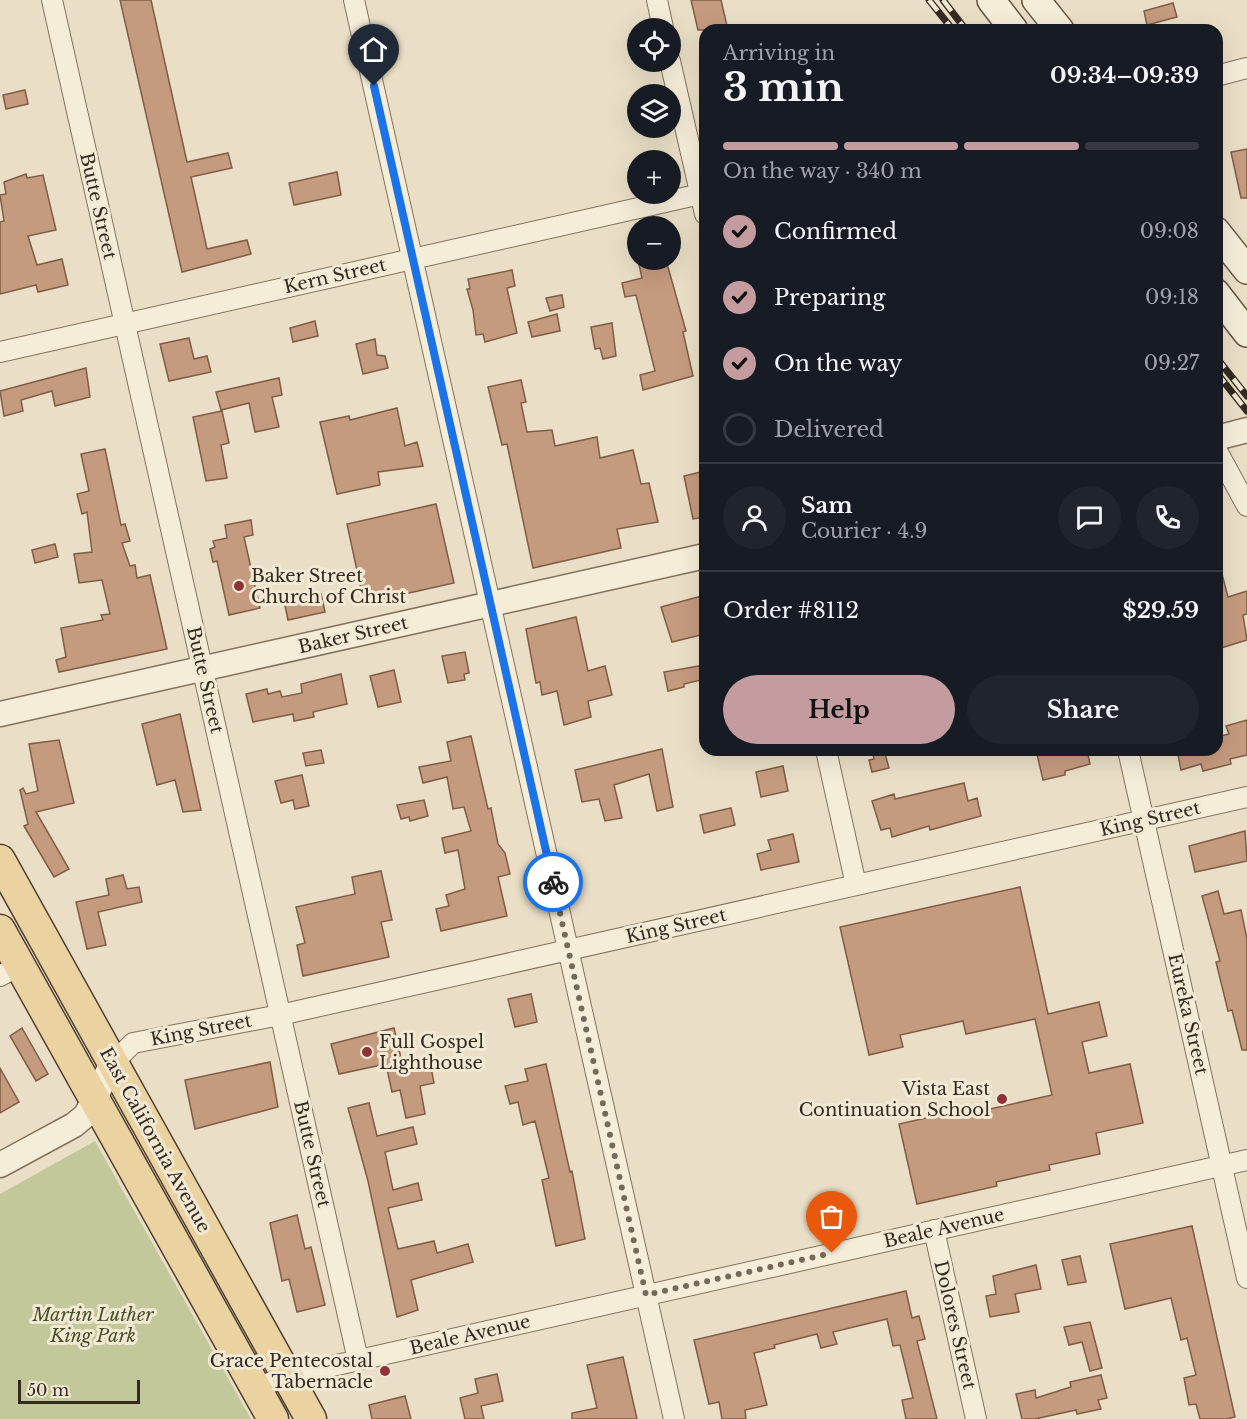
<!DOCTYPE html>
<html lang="en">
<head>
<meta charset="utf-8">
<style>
	body { margin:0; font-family:"Libre Baskerville",serif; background:#20242c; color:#f1f3f6; height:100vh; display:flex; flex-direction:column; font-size:22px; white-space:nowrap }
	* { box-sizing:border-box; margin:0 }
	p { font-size:20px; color:#9ea1a6 }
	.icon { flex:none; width:33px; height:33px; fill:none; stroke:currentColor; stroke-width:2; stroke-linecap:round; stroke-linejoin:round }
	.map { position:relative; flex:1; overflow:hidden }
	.details { position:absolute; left:699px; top:24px; width:524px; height:732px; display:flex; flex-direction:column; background:#171b24; border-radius:18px; box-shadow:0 6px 24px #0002 }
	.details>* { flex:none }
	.buttons { position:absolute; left:627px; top:18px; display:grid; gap:12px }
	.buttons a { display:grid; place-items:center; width:54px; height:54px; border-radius:50%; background:#171b24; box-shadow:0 6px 24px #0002; font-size:30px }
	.scale { position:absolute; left:18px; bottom:15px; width:122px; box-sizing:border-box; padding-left:6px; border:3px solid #362a20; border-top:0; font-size:16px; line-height:21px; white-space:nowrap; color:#362a20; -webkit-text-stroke:4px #f2e9d5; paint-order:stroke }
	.pin { position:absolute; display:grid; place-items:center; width:51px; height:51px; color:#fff; margin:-62px -26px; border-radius:50% 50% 50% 0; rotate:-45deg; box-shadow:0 0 6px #0007 }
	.pin .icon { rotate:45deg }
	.courier { position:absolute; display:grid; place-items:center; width:60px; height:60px; margin:-30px; border:4px solid #1a73e8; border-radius:50%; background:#fff; color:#222; box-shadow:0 2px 8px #0007 }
	.overview em { font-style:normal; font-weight:800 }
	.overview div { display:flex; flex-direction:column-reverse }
	.overview { display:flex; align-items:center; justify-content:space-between; height:102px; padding:0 24px }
	h1 { font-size:39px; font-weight:800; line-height:45px }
	.bar { display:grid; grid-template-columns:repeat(4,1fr); gap:9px 6px; align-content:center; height:72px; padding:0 24px }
	.bar i { height:8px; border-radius:4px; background:#363941 }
	.bar .on { background:#c49c9f }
	.bar p { grid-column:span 4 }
	.line { display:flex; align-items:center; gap:15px; padding:0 24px; border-top:2px solid #363941 }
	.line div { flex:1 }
	.round { display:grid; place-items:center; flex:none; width:63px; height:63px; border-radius:32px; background:#20242c }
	ol { padding:0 24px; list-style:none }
	li { display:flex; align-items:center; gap:18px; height:66px }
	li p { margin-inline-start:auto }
	li .icon { padding:6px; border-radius:50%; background:#c49c9f; color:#111; stroke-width:4 }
	li:last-child { color:#9ea1a6 }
	li i { width:33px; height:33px; border:3px solid #363941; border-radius:50% }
	.button { display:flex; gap:12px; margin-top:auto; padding:12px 24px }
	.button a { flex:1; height:69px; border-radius:36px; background:#c49c9f; color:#111; font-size:24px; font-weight:800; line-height:69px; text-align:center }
	.button a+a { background:#20242c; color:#f1f3f6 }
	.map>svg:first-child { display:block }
	.green { fill:#c3c89b }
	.building { fill:#c59b7f; stroke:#815c45; stroke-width:1.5 }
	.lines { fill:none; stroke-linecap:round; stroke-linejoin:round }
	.minor-casing { stroke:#84715d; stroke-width:22 }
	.tertiary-casing { stroke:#84715d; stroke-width:27 }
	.secondary-casing { stroke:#665340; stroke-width:30 }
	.primary-casing { stroke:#524031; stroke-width:33 }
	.minor { stroke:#f6edd9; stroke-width:20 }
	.tertiary { stroke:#f6edd9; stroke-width:24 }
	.secondary { stroke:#f6edd9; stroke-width:27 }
	.primary { stroke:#ead2a1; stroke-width:30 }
	.rail-casing { stroke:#362a20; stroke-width:7 }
	.rail { stroke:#f2e9d5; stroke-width:4.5; stroke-dasharray:14; stroke-linecap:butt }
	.done { stroke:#75695a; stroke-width:6; stroke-dasharray:0 10.8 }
	.route { stroke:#1a73e8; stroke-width:8 }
	.poi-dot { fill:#8e3235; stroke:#f2e9d5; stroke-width:2 }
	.labels { text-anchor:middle; stroke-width:6; stroke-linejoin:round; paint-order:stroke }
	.street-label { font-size:18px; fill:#362a20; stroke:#f2e9d5 }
	.poi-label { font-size:18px; fill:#362a20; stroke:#f2e9d5; text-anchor:start }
	.park-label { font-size:18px; font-style:italic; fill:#475028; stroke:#f2e9d5 }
</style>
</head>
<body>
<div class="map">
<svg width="1247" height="1419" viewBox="0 0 1247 1419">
	<rect width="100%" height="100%" fill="#eadfc6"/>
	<path class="green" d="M 95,1141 L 251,1419 L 0,1419 L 0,1194 Z"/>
	<path class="building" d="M 120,0 L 151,0 L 187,162 L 228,153 L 232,168 L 191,177 L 207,249 L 247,240 L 251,254 L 182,272 Z
		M 691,0 L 721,0 L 728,30 L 698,30 Z
		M 1173,3 L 1177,17 L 1147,25 L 1144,11 Z
		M 25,90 L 28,104 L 6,109 L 3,95 Z
		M 1247,149 L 1247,198 L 1241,198 L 1231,152 Z
		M 337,172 L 341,195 L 294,205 L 289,183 Z
		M 26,174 L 27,178 L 43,175 L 56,230 L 28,236 L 37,265 L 62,259 L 68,285 L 38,292 L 36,285 L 0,294 L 0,222 L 4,221 L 0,195 L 6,194 L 4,182 Z
		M 638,260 L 666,260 L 686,331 L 683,332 L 693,376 L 643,390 L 640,375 L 655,371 L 636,295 L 625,297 L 622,283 L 642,278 Z
		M 512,270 L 515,286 L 507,288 L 517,333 L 485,342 L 483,334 L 476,335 L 473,310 L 467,289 L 470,289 L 468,279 Z
		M 562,295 L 564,307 L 550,311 L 546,298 Z
		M 557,314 L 560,331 L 532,337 L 528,322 Z
		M 315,321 L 318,336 L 293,342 L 290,328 Z
		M 612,323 L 616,356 L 603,359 L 600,348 L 595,349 L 591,327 Z
		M 189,338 L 194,359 L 207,356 L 211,372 L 169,381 L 160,344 Z
		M 375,339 L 377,355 L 385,356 L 388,368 L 363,374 L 356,344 Z
		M 86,368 L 90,397 L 55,406 L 52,391 L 21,400 L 23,411 L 4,416 L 0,391 Z
		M 279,378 L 282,395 L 272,397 L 279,427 L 255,432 L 249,403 L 221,410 L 216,392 Z
		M 521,380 L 526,402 L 521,403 L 527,432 L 552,430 L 555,446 L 597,437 L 600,458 L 633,450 L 641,484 L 649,483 L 658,522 L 617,529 L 621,548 L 533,568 L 507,444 L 502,445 L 488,387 Z
		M 397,408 L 405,446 L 417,442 L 423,466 L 378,472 L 380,485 L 337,494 L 320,422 L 349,416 L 350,420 Z
		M 222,411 L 229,443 L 221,445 L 227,478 L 206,481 L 193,417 Z
		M 105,449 L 121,525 L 125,524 L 130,541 L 122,543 L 130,566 L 135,565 L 137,578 L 150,575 L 167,649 L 59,672 L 56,660 L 66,657 L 61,628 L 103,620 L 101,615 L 110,614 L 102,580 L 79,583 L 74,554 L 92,552 L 87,512 L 82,514 L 77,494 L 89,491 L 81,454 Z
		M 705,471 L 705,517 L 693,519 L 684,476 Z
		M 436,504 L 454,583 L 364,603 L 347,524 Z
		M 251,520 L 253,535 L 244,537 L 260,608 L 229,615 L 217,561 L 213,562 L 210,549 L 215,547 L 213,541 L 227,538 L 225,525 Z
		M 55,544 L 58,557 L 35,563 L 32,550 Z
		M 1216,570 L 1221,570 L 1228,597 L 1247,591 L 1247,614 L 1243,615 L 1247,640 L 1221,648 L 1216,630 Z
		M 306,591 L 308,598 L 321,594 L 325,612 L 288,620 L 283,596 Z
		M 705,595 L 705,634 L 672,642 L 661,607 Z
		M 576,617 L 588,671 L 605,666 L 612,695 L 588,701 L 591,717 L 564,725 L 557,691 L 542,695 L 540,682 L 536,683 L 526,629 Z
		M 465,652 L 469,673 L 464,674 L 465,680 L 448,683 L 442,656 Z
		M 705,665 L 705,679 L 684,684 L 684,687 L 668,691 L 664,672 Z
		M 394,670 L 401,702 L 378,707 L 370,676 Z
		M 341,674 L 347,704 L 313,712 L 314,717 L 294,721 L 293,714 L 253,722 L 246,694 L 267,689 L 268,694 L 280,691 L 282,697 L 302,693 L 301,684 Z
		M 180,714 L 201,810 L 183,812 L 175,780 L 157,785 L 142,724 Z
		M 1247,720 L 1247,755 L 1230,759 L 1231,764 L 1203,771 L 1201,764 L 1181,770 L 1177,750 L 1216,750 L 1216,737 L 1229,734 L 1226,726 Z
		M 471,736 L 488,809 L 491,808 L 498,844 L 505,853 L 510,874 L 498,877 L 507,916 L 441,931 L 436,909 L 449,906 L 446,895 L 465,889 L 458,850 L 445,853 L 442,838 L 471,831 L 464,807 L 453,809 L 447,777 L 423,783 L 419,767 L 451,761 L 447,742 Z
		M 59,740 L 74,803 L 36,812 L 69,869 L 54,877 L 24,826 L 28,824 L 20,790 L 23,788 L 26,794 L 38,791 L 29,744 Z
		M 662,749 L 673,807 L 657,811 L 649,774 L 614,785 L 622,818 L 605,821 L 599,799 L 582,802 L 575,770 Z
		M 321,750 L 324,763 L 306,766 L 303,753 Z
		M 872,750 L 884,750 L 889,768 L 872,772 L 869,760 L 874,759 Z
		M 1036,750 L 1087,750 L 1090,764 L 1065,771 L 1065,775 L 1043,780 Z
		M 783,766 L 788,791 L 761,797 L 756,772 Z
		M 302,775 L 309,806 L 295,809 L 293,800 L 281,803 L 275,781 Z
		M 964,783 L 968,801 L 977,798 L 981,816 L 930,830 L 929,826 L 892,837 L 890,828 L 881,830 L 872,801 L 894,794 L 895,799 Z
		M 424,800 L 428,816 L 410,821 L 409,817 L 401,819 L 397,805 Z
		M 731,808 L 735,825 L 704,833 L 700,815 Z
		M 1245,831 L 1247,861 L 1195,872 L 1189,846 Z
		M 793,834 L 799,862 L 761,870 L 757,854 L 771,850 L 768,840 Z
		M 381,871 L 392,920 L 381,922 L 389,957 L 303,976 L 297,945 L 305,943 L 296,907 L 355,894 L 352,877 Z
		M 123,875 L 127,889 L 139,887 L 142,902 L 98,912 L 106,945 L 87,949 L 76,902 L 109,895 L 106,879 Z
		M 1020,887 L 1048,1014 L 1099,1002 L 1107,1036 L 1082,1042 L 1089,1073 L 1130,1064 L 1143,1123 L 1096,1133 L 1100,1154 L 1049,1165 L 1050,1170 L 996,1182 L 997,1186 L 917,1204 L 899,1124 L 979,1106 L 981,1111 L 1052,1095 L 1035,1019 L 966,1034 L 963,1021 L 900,1035 L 903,1047 L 869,1055 L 840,927 Z
		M 1218,891 L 1224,914 L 1241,910 L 1247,939 L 1247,1050 L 1242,1050 L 1232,1010 L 1228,1011 L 1216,962 L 1220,961 L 1202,896 Z
		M 531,994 L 537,1022 L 515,1027 L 508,999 Z
		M 22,1028 L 48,1074 L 36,1081 L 10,1036 Z
		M 394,1028 L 403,1067 L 430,1062 L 434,1083 L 420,1086 L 425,1114 L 406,1118 L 400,1090 L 392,1092 L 386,1064 L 339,1074 L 331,1044 Z
		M 270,1062 L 278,1107 L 195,1129 L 185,1080 Z
		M 546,1064 L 570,1172 L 572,1171 L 585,1239 L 556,1246 L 542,1180 L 549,1178 L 535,1121 L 523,1125 L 518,1102 L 510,1104 L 505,1086 L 528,1081 L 525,1069 Z
		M 0,1068 L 19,1102 L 0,1113 Z
		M 369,1103 L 377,1136 L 413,1127 L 417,1144 L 385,1152 L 393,1190 L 418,1183 L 422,1200 L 388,1208 L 398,1249 L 434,1241 L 437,1253 L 468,1244 L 473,1262 L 411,1280 L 418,1310 L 397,1317 L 368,1181 L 348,1108 Z
		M 297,1215 L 305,1249 L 311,1247 L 325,1305 L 297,1312 L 289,1279 L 282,1281 L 270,1223 Z
		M 1192,1226 L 1235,1417 L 1226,1419 L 1200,1419 L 1196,1404 L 1189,1405 L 1184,1378 L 1196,1375 L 1187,1338 L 1181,1340 L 1171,1298 L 1125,1309 L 1110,1244 Z
		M 1080,1256 L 1086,1282 L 1068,1285 L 1062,1260 Z
		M 1036,1265 L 1041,1289 L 1015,1294 L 1019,1312 L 990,1317 L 986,1296 L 996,1294 L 993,1276 Z
		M 906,1291 L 912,1318 L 919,1316 L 925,1339 L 917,1341 L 937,1419 L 906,1419 L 902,1400 L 913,1398 L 900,1345 L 893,1346 L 887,1319 L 833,1332 L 837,1344 L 821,1348 L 817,1334 L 774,1345 L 775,1348 L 754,1353 L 767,1405 L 745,1410 L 746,1419 L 722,1419 L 719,1402 L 709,1404 L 694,1340 Z
		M 1090,1322 L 1102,1368 L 1090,1371 L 1082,1342 L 1069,1345 L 1064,1327 Z
		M 623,1357 L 637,1419 L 572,1419 L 572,1413 L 597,1408 L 587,1365 Z
		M 497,1374 L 503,1401 L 481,1406 L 484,1419 L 465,1419 L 460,1398 L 478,1393 L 475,1379 Z
		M 1101,1375 L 1107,1398 L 1098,1400 L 1101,1409 L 1077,1414 L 1076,1410 L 1035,1419 L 1022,1419 L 1016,1394 L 1035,1390 L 1036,1398 L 1071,1387 L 1070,1382 Z
		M 405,1396 L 411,1419 L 372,1419 L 369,1405 Z"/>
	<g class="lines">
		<defs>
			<path id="minor" d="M 52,0 L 358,1360
				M 354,0 L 674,1419
				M 657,0 L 663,28
				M 670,61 L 705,214
				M 1216,76 L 1247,68
				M 0,352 L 705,193
				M 1216,449 L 1247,506
				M 826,750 L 856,885
				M 1128,750 L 1247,1278
				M 0,976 L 20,965
				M 112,1064 L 133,1043 L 280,1015 L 1247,797
				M 934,1230 L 976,1419
				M 256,1388 L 288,1376 L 1247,1160"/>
			<path id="tertiary" d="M 1216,438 L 1247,430
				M 0,714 L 705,556
				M 0,1165 L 74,1125 L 86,1115 L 112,1064"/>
			<path id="secondary" d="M 991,0 L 1014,30
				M 1036,0 L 1060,30
				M 1216,231 L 1247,270
				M 1216,293 L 1247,333"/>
			<path id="primary" d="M 0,860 L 311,1419
				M 0,930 L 273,1419"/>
		</defs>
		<use href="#minor" class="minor-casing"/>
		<use href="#tertiary" class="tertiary-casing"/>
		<use href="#secondary" class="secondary-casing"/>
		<use href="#primary" class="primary-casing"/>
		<use href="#minor" class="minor"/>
		<use href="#tertiary" class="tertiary"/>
		<use href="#secondary" class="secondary"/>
		<use href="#primary" class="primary"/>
		<defs>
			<path id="rail" d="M 929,0 L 953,30
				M 943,0 L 966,30
				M 1216,357 L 1247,396
				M 1216,372 L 1247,411"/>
		</defs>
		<use href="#rail" class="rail-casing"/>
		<use href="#rail" class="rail"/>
	</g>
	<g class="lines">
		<path class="done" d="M 553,882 L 646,1295 L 832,1253"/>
		<path class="route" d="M 374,86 L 553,882"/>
	</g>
	<g class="poi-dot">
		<circle cx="239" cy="586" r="6"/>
		<circle cx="367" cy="1052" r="6"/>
		<circle cx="1002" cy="1099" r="6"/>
		<circle cx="385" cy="1371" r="6"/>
	</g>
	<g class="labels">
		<g class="street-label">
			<text transform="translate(98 206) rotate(77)" y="6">Butte Street</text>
			<text transform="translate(335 276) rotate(-13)" y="6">Kern Street</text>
			<text transform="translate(353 635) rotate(-13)" y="6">Baker Street</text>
			<text transform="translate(205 680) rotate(77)" y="6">Butte Street</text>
			<text transform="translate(1150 819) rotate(-13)" y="6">King Street</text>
			<text transform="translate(676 926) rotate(-13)" y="6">King Street</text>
			<text transform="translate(1188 1014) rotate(77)" y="6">Eureka Street</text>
			<text transform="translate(201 1030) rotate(-11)" y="6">King Street</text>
			<text transform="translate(155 1140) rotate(61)" y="6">East California Avenue</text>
			<text transform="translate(312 1154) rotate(77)" y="6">Butte Street</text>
			<text transform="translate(944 1228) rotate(-13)" y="6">Beale Avenue</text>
			<text transform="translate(955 1325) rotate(77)" y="6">Dolores Street</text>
			<text transform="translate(470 1335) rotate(-13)" y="6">Beale Avenue</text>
		</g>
		<g class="poi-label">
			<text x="251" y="582">Baker Street<tspan x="251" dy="21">Church of Christ</tspan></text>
			<text x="379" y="1048">Full Gospel<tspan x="379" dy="21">Lighthouse</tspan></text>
			<text x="990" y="1095" text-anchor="end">Vista East<tspan x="990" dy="21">Continuation School</tspan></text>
			<text x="373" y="1367" text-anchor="end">Grace Pentecostal<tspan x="373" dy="21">Tabernacle</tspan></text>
		</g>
		<g class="park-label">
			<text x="93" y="1321">Martin Luther<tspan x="93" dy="21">King Park</tspan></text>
		</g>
	</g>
</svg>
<div class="buttons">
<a><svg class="icon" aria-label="locate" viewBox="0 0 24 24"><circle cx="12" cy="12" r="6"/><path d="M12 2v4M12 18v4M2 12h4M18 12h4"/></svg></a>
<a><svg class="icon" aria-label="layers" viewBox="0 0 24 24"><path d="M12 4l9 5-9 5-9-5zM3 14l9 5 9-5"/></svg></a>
<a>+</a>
<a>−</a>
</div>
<div class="scale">50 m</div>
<div class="pin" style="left:832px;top:1253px;background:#ea580c"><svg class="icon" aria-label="bag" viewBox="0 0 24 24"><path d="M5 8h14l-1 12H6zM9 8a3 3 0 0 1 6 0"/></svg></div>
<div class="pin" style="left:374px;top:86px;background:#1f2937"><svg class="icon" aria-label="home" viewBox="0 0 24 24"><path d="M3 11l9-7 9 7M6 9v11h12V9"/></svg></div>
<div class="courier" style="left:553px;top:882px"><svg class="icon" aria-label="bike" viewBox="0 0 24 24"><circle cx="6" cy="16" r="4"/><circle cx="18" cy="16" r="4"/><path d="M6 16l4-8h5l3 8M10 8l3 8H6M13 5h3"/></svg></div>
<section class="details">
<div class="overview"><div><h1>3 min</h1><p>Arriving in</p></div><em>09:34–09:39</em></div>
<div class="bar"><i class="on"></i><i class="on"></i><i class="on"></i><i></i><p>On the way · 340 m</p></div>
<ol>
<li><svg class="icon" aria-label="check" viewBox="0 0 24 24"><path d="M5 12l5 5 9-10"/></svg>Confirmed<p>09:08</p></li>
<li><svg class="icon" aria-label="check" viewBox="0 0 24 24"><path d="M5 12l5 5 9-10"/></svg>Preparing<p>09:18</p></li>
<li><svg class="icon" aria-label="check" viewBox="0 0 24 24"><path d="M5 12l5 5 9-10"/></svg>On the way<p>09:27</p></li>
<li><i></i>Delivered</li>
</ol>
<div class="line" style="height:108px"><a class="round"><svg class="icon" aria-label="person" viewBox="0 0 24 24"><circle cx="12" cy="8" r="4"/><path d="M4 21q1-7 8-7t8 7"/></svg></a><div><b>Sam</b><p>Courier · 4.9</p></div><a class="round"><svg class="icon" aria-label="chat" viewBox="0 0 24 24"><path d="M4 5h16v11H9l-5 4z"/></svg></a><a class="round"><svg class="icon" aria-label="phone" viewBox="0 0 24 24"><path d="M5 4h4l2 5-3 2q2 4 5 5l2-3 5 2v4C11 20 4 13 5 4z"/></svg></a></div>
<div class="line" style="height:78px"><div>Order #8112</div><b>$29.59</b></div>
<div class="button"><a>Help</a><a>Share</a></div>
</section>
</div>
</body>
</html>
